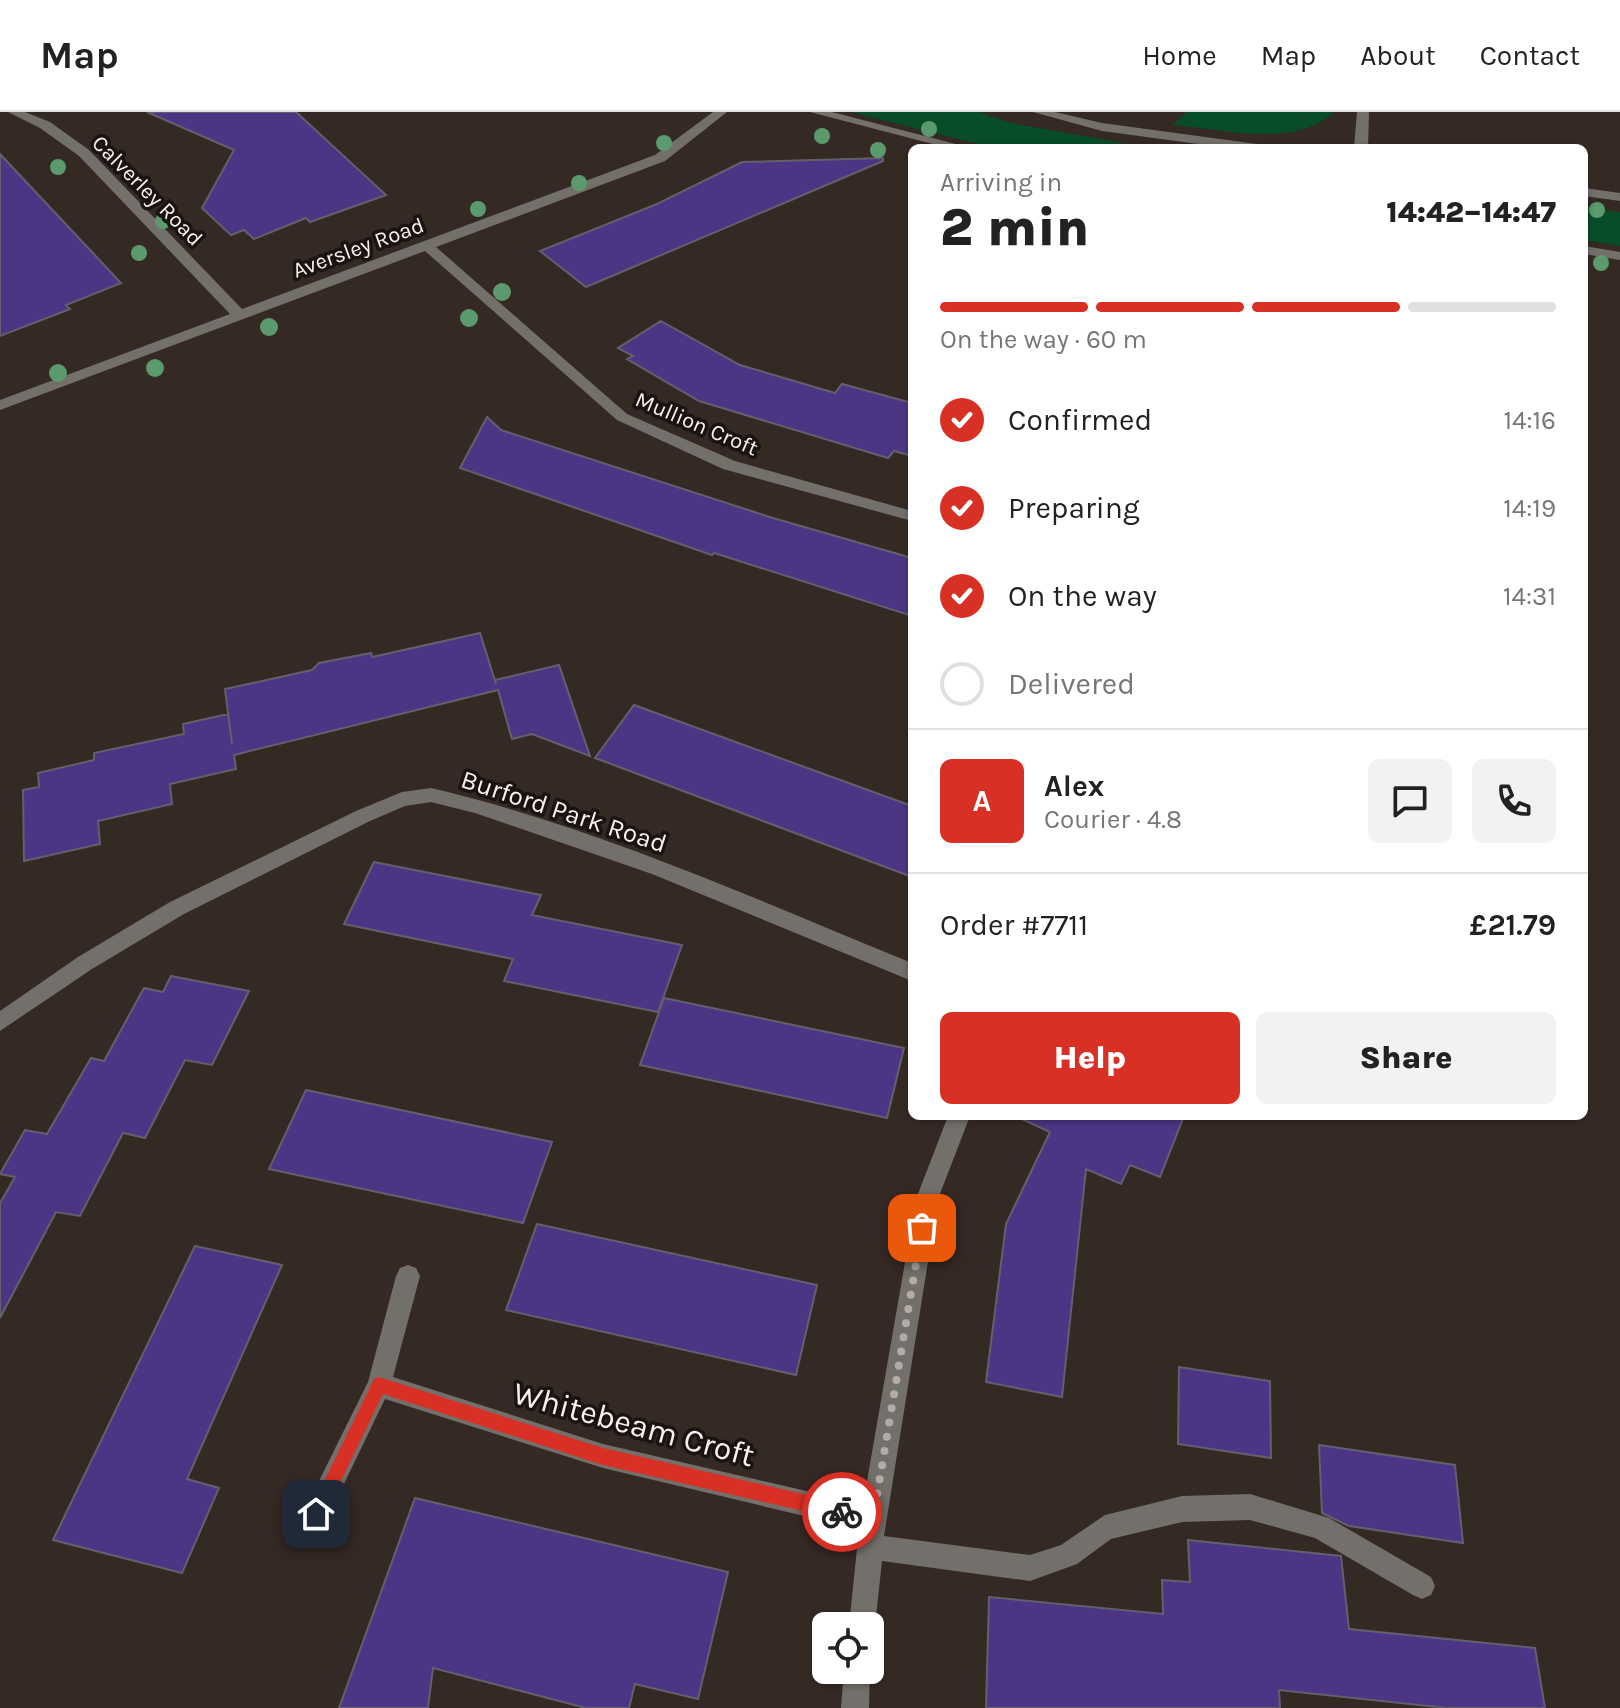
<!DOCTYPE html>
<html lang="en">
<head>
<meta charset="utf-8">
<style>
	body { margin:0; font-family:Karla,sans-serif; background:#f2f2f2; color:#222; height:100vh; display:flex; flex-direction:column; font-size:30px; white-space:nowrap }
	* { box-sizing:border-box; margin:0 }
	p { font-size:26px; color:#767676 }
	.icon { flex:none; width:44px; height:44px; fill:none; stroke:currentColor; stroke-width:2; stroke-linecap:round; stroke-linejoin:round }
	.map { position:relative; flex:1; overflow:hidden }
	.panel { position:absolute; left:908px; top:32px; width:680px; height:976px; display:flex; flex-direction:column; background:#fff; border-radius:12px; box-shadow:0 2px 6px #0004 }
	.panel>* { flex:none }
	.tools { position:absolute; left:812px; top:1500px; display:grid; gap:16px }
	.tools a { display:grid; place-items:center; width:72px; height:72px; border-radius:12px; background:#fff; box-shadow:0 2px 6px #0004; font-size:40px }
	.pin { position:absolute; display:grid; place-items:center; width:68px; height:68px; color:#fff; margin:-34px; border-radius:16px; box-shadow:0 4px 12px #0006 }
	.courier { position:absolute; display:grid; place-items:center; width:80px; height:80px; margin:-40px; border:6px solid #d93025; border-radius:50%; background:#fff; color:#222; box-shadow:0 2px 10px #0007 }
	.summary em { font-style:normal; font-weight:800 }
	.summary div { display:flex; flex-direction:column-reverse }
	.summary { display:flex; align-items:center; justify-content:space-between; height:136px; padding:0 32px }
	h1 { font-size:52px; font-weight:800; line-height:60px }
	.bar { display:grid; grid-template-columns:repeat(4,1fr); gap:12px 8px; align-content:center; height:96px; padding:0 32px }
	.bar i { height:10px; border-radius:6px; background:#e0e0e0 }
	.bar .current { background:#d93025 }
	.bar p { grid-column:span 4 }
	.line { display:flex; align-items:center; gap:20px; padding:0 32px; border-top:2px solid #e0e0e0 }
	.line div { flex:1 }
	.round { display:grid; place-items:center; flex:none; width:84px; height:84px; border-radius:12px; background:#f2f2f2 }
	ol { padding:0 32px; list-style:none }
	li { display:flex; align-items:center; gap:24px; height:88px }
	li p { margin-inline-start:auto }
	li .icon { padding:8px; border-radius:50%; background:#d93025; color:#fff; stroke-width:4 }
	li:last-child { color:#767676 }
	li i { width:44px; height:44px; border:4px solid #e0e0e0; border-radius:50% }
	.button { display:flex; gap:16px; margin-top:auto; padding:16px 32px }
	.button a { flex:1; height:92px; border-radius:12px; background:#d93025; color:#fff; font-size:32px; font-weight:800; line-height:92px; text-align:center }
	.button a+a { background:#f2f2f2; color:#222 }
	header { display:flex; align-items:center; gap:48px; box-sizing:border-box; height:112px; padding:0 40px; background:#fff; border-bottom:2px solid #e0e0e0 }
	header strong { font-size:38px }
	nav { display:flex; gap:44px; margin-inline-start:auto; font-size:28px }
	.map>svg:first-child { display:block }
	.green { fill:#084d29 }
	.building { fill:#4c3585; stroke:#62606d; stroke-width:2 }
	.lines { fill:none; stroke-linecap:round; stroke-linejoin:round }
	.minor { fill:#736f6a; fill-rule:evenodd }
	.tree { fill:#5a9a6c }
	.route { fill:#d93025 }
	.done { stroke:#b4aaa7; stroke-width:8; stroke-dasharray:0 14.4 }
	.labels { text-anchor:middle; stroke-width:7; stroke-linejoin:round; paint-order:stroke }
	.far-street-label { font-size:22px; fill:#f9f0ed; stroke:#191311 }
	.street-label { font-size:26px; fill:#f9f0ed; stroke:#191311 }
	.near-street-label { font-size:32px; fill:#f9f0ed; stroke:#191311 }
</style>
</head>
<body>
<header>
<strong>Map</strong>
<nav><a>Home</a><a>Map</a><a>About</a><a>Contact</a></nav>
</header>
<div class="map">
<svg width="1620" height="1596" viewBox="0 0 1620 1596">
	<rect width="100%" height="100%" fill="#352924"/>
	<path class="green" d="M 851,0 L 978,0 L 1011,11 L 1151,36 L 994,36 Z
		M 1186,0 L 1334,0 C 1293,37 1224,17 1173,13 Z
		M 1584,96 L 1620,100 L 1620,134 L 1584,128 Z"/>
	<path class="building" d="M 147,0 L 296,0 L 386,83 L 310,110 L 306,106 L 254,127 L 244,118 L 231,123 L 202,96 L 234,38 Z
		M 0,42 L 121,171 L 66,193 L 70,197 L 0,224 Z
		M 883,46 L 883,49 L 586,175 L 540,139 L 657,92 L 742,50 Z
		M 661,209 L 740,253 L 835,281 L 842,272 L 912,291 L 912,344 L 894,339 L 888,346 L 699,289 L 627,247 L 633,244 L 618,236 Z
		M 487,305 L 501,318 L 773,406 L 912,446 L 912,504 L 714,441 L 712,443 L 460,356 Z
		M 480,521 L 496,572 L 495,568 L 559,553 L 590,644 L 532,622 L 512,627 L 498,578 L 234,643 L 236,657 L 170,672 L 172,692 L 98,709 L 100,732 L 24,749 L 23,678 L 39,675 L 38,661 L 94,648 L 94,641 L 184,622 L 183,612 L 228,602 L 232,632 L 225,577 L 312,558 L 319,551 L 371,541 L 372,545 Z
		M 634,593 L 912,694 L 912,765 L 595,646 Z
		M 374,750 L 541,783 L 532,803 L 682,833 L 658,900 L 504,869 L 513,847 L 344,812 Z
		M 171,864 L 249,879 L 212,953 L 185,948 L 145,1026 L 123,1021 L 80,1104 L 56,1100 L 0,1206 L 0,1091 L 15,1065 L 0,1062 L 25,1018 L 47,1022 L 91,946 L 104,949 L 144,876 L 163,880 Z
		M 664,886 L 904,936 L 887,1006 L 640,953 Z
		M 306,978 L 552,1030 L 523,1111 L 269,1057 Z
		M 1015,1004 L 1184,1004 L 1160,1065 L 1130,1053 L 1121,1072 L 1086,1057 L 1062,1285 L 986,1270 L 1006,1112 L 1050,1020 Z
		M 537,1112 L 817,1173 L 796,1263 L 506,1198 Z
		M 195,1134 L 282,1153 L 187,1367 L 219,1376 L 182,1461 L 53,1428 Z
		M 1179,1255 L 1270,1269 L 1271,1346 L 1178,1332 Z
		M 1319,1333 L 1455,1353 L 1463,1431 L 1349,1414 L 1322,1401 Z
		M 415,1386 L 728,1460 L 698,1587 L 635,1572 L 629,1596 L 586,1596 L 433,1556 L 428,1596 L 339,1596 Z
		M 1188,1428 L 1341,1444 L 1349,1517 L 1535,1536 L 1545,1596 L 1447,1596 L 1279,1578 L 1280,1596 L 986,1596 L 989,1485 L 1163,1502 L 1162,1468 L 1190,1470 Z"/>
	<g class="lines">
		<path class="minor" d="M 8,0 L 25,0 L 50,10 L 89,38 L 242,197 L 655,43 L 713,0 L 727,0 L 665,49 L 436,135 L 627,302 L 735,349 L 912,399 L 912,409 L 723,357 L 617,308 L 425,139 L 0,298 L 0,288 L 230,202 L 79,44 L 40,16 Z
			M 810,0 L 832,0 L 971,36 L 948,36 Z
			M 1033,0 L 1055,0 L 1102,11 L 1257,32 L 1264,36 L 1228,36 L 1102,19 Z
			M 1357,0 L 1369,0 L 1368,36 L 1354,36 Z
			M 1584,76 L 1620,81 L 1620,89 L 1584,84 Z
			M 1584,134 L 1620,140 L 1620,148 L 1584,142 Z
			M 431,676 C 597,715 755,787 912,851 L 912,869 L 652,762 L 475,701 L 431,690 L 405,694 L 370,709 L 184,802 L 92,857 L 0,919 L 0,899 L 78,845 L 170,790 L 356,699 L 402,680 Z
			M 948,1004 L 970,1004 L 938,1087 L 884,1424 L 1030,1443 L 1061,1433 L 1105,1403 L 1182,1384 L 1250,1382 L 1329,1406 L 1431,1465 L 1435,1474 L 1431,1483 L 1422,1487 L 1413,1483 L 1315,1426 L 1250,1408 L 1182,1410 L 1111,1427 L 1077,1452 L 1030,1469 L 882,1449 L 875,1514 L 870,1524 L 870,1514 L 849,1514 L 859,1417 L 603,1356 L 385,1287 L 325,1411 L 316,1415 L 307,1411 L 303,1402 L 307,1393 L 368,1270 L 396,1164 L 400,1156 L 408,1153 L 416,1156 L 420,1164 L 393,1265 L 603,1332 L 863,1392 L 916,1087 Z
			M 844,1558 L 870,1557 L 869,1596 L 841,1596 Z"/>
	</g>
	<g class="tree">
		<circle cx="929" cy="17" r="8"/>
		<circle cx="822" cy="24" r="8"/>
		<circle cx="664" cy="31" r="8"/>
		<circle cx="878" cy="38" r="8"/>
		<circle cx="58" cy="55" r="8"/>
		<circle cx="579" cy="71" r="8"/>
		<circle cx="478" cy="97" r="8"/>
		<circle cx="1597" cy="98" r="8"/>
		<circle cx="163" cy="109" r="8"/>
		<circle cx="139" cy="141" r="8"/>
		<circle cx="1601" cy="151" r="8"/>
		<circle cx="502" cy="180" r="9"/>
		<circle cx="469" cy="206" r="9"/>
		<circle cx="269" cy="215" r="9"/>
		<circle cx="155" cy="256" r="9"/>
		<circle cx="58" cy="261" r="9"/>
	</g>
	<path class="route" d="M 379,1265 L 603,1336 L 842,1391 L 848,1394 L 850,1400 L 848,1405 L 842,1408 L 603,1353 L 383,1282 L 322,1408 L 316,1410 L 311,1408 L 308,1402 L 311,1396 L 374,1267 Z"/>
	<g class="lines">
		<path class="done" d="M 842,1400 L 873,1407 L 922,1116"/>
	</g>
	<g class="labels">
		<g class="far-street-label">
			<text transform="translate(148 78) rotate(45)" y="8">Calverley Road</text>
			<text transform="translate(358 135) rotate(-20)" y="8">Aversley Road</text>
			<text transform="translate(697 311) rotate(23)" y="8">Mullion Croft</text>
		</g>
		<g class="street-label">
			<text transform="translate(564 699) rotate(18)" y="9">Burford Park Road</text>
		</g>
		<g class="near-street-label">
			<text transform="translate(634 1312) rotate(15)" y="11">Whitebeam Croft</text>
		</g>
	</g>
</svg>
<div class="tools">
<a><svg class="icon" aria-label="locate" viewBox="0 0 24 24"><circle cx="12" cy="12" r="6"/><path d="M12 2v4M12 18v4M2 12h4M18 12h4"/></svg></a>
</div>
<div class="pin" style="left:922px;top:1116px;background:#ea580c"><svg class="icon" aria-label="bag" viewBox="0 0 24 24"><path d="M5 8h14l-1 12H6zM9 8a3 3 0 0 1 6 0"/></svg></div>
<div class="pin" style="left:316px;top:1402px;background:#1f2937"><svg class="icon" aria-label="home" viewBox="0 0 24 24"><path d="M3 11l9-7 9 7M6 9v11h12V9"/></svg></div>
<div class="courier" style="left:842px;top:1400px"><svg class="icon" aria-label="bike" viewBox="0 0 24 24"><circle cx="6" cy="16" r="4"/><circle cx="18" cy="16" r="4"/><path d="M6 16l4-8h5l3 8M10 8l3 8H6M13 5h3"/></svg></div>
<section class="panel">
<div class="summary"><div><h1>2 min</h1><p>Arriving in</p></div><em>14:42–14:47</em></div>
<div class="bar"><i class="current"></i><i class="current"></i><i class="current"></i><i></i><p>On the way · 60 m</p></div>
<ol>
<li><svg class="icon" aria-label="check" viewBox="0 0 24 24"><path d="M5 12l5 5 9-10"/></svg>Confirmed<p>14:16</p></li>
<li><svg class="icon" aria-label="check" viewBox="0 0 24 24"><path d="M5 12l5 5 9-10"/></svg>Preparing<p>14:19</p></li>
<li><svg class="icon" aria-label="check" viewBox="0 0 24 24"><path d="M5 12l5 5 9-10"/></svg>On the way<p>14:31</p></li>
<li><i></i>Delivered</li>
</ol>
<div class="line" style="height:144px"><b class="round" style="background:#d93025;color:#fff">A</b><div><b>Alex</b><p>Courier · 4.8</p></div><a class="round"><svg class="icon" aria-label="chat" viewBox="0 0 24 24"><path d="M4 5h16v11H9l-5 4z"/></svg></a><a class="round"><svg class="icon" aria-label="phone" viewBox="0 0 24 24"><path d="M5 4h4l2 5-3 2q2 4 5 5l2-3 5 2v4C11 20 4 13 5 4z"/></svg></a></div>
<div class="line" style="height:104px"><div>Order #7711</div><b>£21.79</b></div>
<div class="button"><a>Help</a><a>Share</a></div>
</section>
</div>
</body>
</html>
